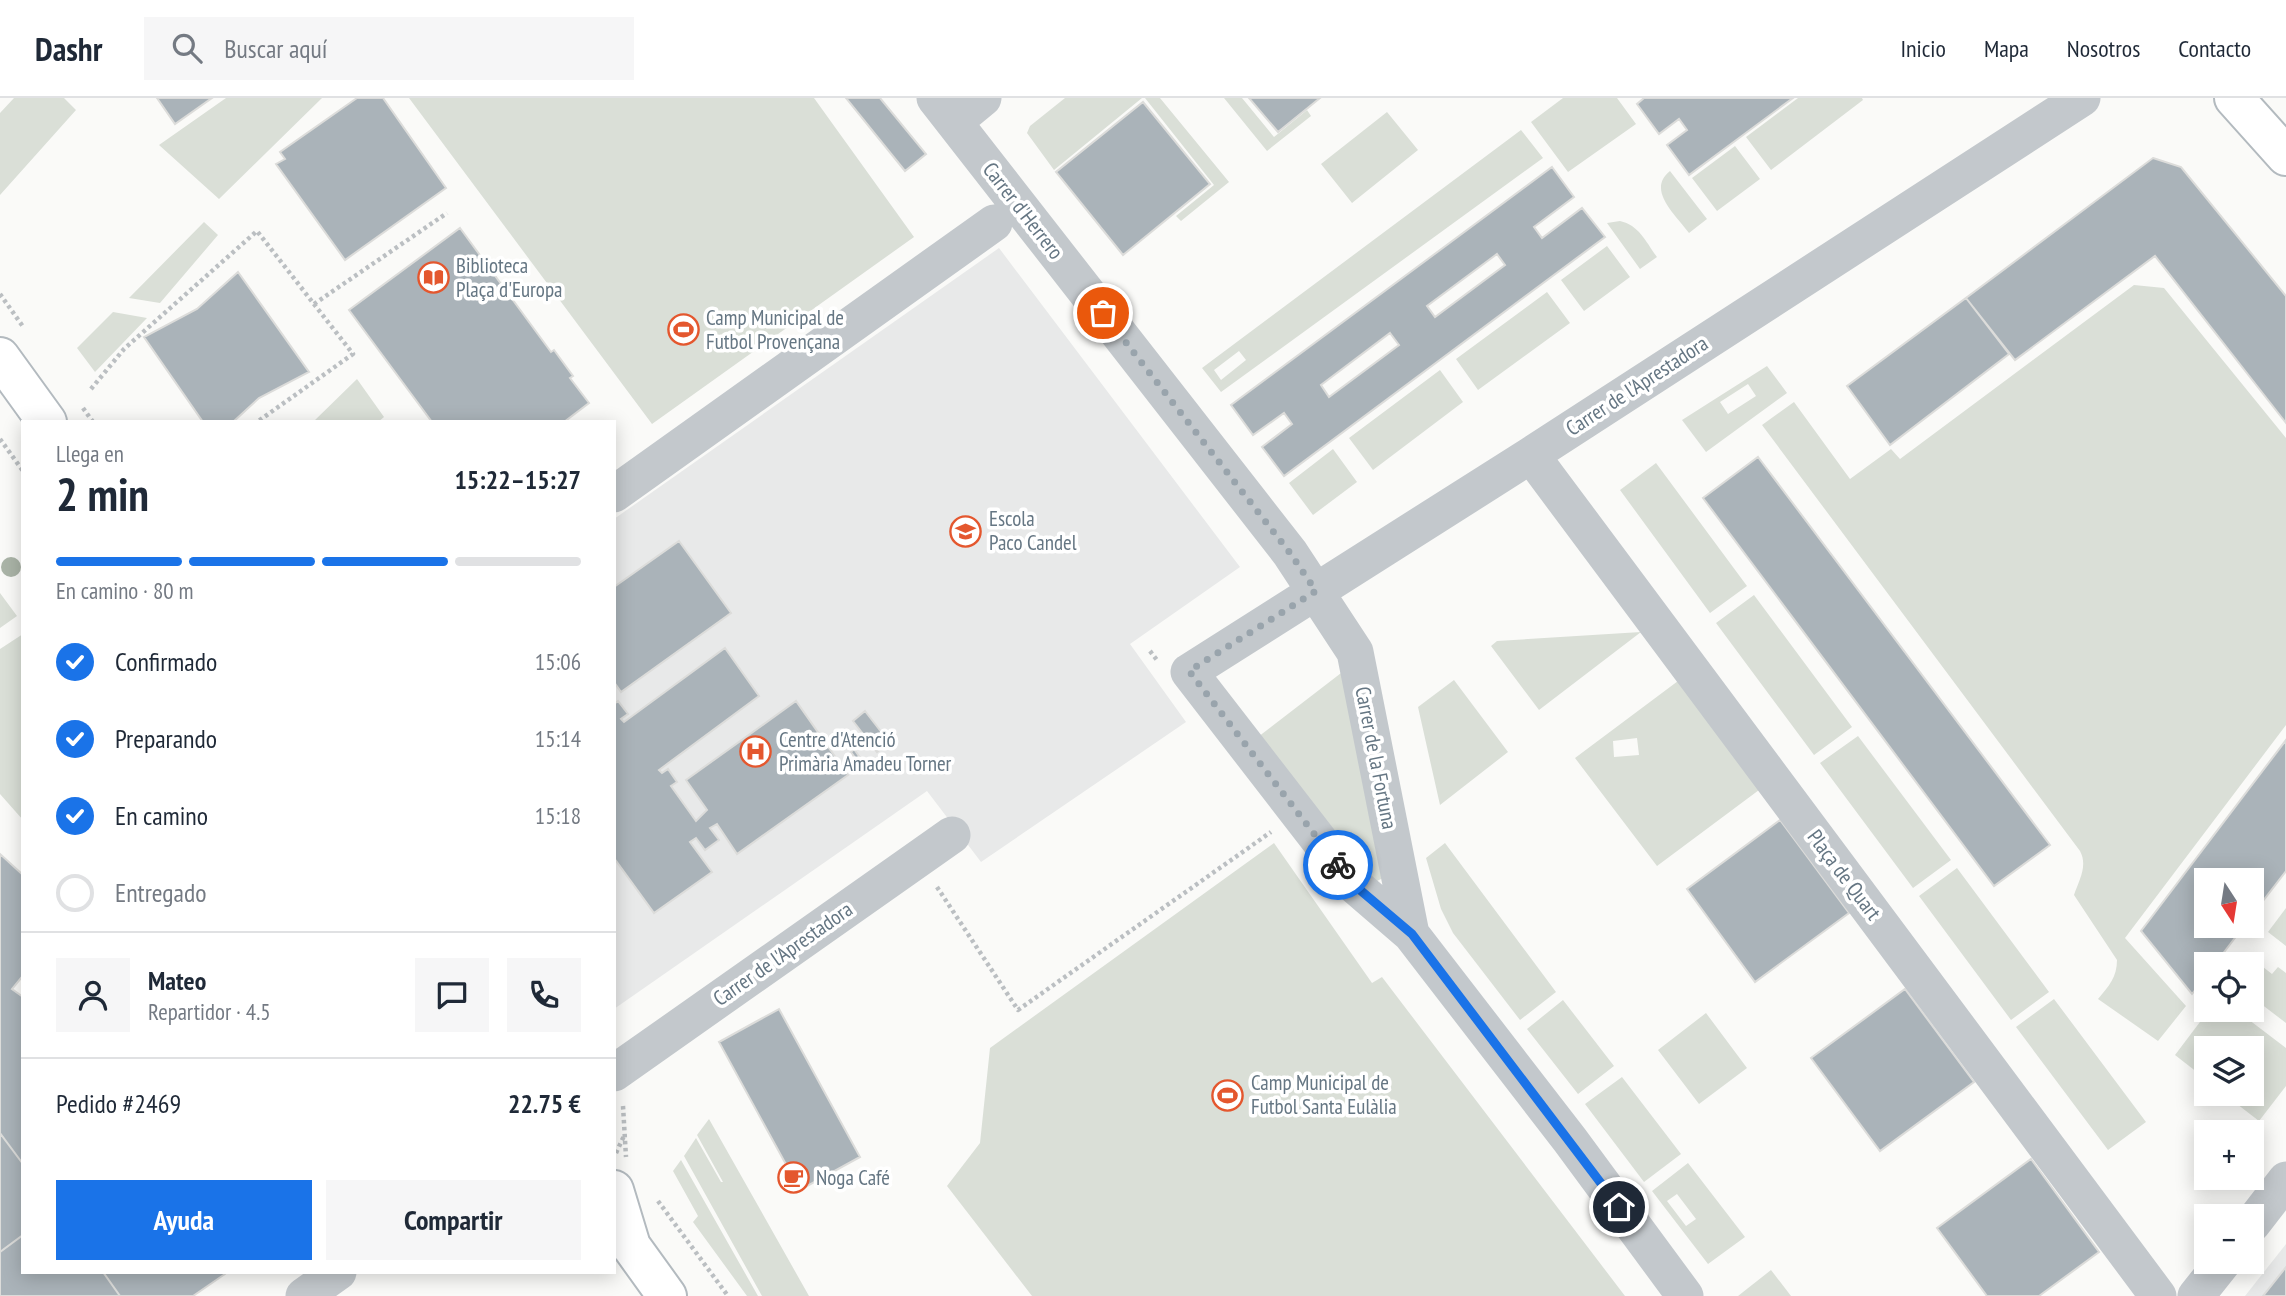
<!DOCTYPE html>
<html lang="es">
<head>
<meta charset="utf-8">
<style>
	body { margin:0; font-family:"PT Sans Narrow",sans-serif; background:#f6f6f7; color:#1f2937; height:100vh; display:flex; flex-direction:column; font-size:26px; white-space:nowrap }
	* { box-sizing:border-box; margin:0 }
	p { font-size:23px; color:#747a83 }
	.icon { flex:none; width:38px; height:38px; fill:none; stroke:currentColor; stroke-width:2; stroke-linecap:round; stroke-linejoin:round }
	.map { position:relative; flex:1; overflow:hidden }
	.panel { position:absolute; left:21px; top:322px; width:595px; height:854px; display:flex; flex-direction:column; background:#fff; border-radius:0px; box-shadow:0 4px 18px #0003 }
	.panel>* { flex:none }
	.needle { width:46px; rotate:168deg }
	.tools { position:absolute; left:2194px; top:770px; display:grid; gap:14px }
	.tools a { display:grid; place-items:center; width:70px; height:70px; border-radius:0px; background:#fff; box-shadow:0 4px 18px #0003; font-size:35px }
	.pin { position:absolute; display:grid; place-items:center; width:60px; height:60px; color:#fff; margin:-30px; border:4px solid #fff; border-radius:50%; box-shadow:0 2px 7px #0007 }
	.courier { position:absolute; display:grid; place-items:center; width:70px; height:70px; margin:-35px; border:5px solid #1a73e8; border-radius:50%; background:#fff; color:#222; box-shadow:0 2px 9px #0007 }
	.overview em { font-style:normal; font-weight:600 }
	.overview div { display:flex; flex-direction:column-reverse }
	.overview { display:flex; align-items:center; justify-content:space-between; height:119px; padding:0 35px }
	h1 { font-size:46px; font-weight:600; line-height:52px }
	.bar { display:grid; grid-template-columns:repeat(4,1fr); gap:10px 7px; align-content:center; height:84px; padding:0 35px }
	.bar i { height:9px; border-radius:5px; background:#e0e1e3 }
	.bar .current { background:#1a73e8 }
	.bar p { grid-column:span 4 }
	.line { display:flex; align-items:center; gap:18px; padding:0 35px; border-top:2px solid #e0e1e3 }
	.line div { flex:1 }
	.round { display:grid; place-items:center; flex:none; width:74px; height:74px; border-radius:0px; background:#f6f6f7 }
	ol { padding:0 35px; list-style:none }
	li { display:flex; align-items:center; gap:21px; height:77px }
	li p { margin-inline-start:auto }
	li .icon { padding:7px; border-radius:50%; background:#1a73e8; color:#fff; stroke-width:4 }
	li:last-child { color:#747a83 }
	li i { width:38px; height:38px; border:4px solid #e0e1e3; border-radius:50% }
	.action { display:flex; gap:14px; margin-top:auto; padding:14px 35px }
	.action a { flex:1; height:80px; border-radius:0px; background:#1a73e8; color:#fff; font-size:28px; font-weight:600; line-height:80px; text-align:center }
	.action a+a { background:#f6f6f7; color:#1f2937 }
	header { display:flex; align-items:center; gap:42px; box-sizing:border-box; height:98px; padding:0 35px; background:#fff; border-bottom:2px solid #e0e1e3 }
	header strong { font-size:33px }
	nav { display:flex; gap:38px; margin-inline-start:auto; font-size:24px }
	.search { width:490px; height:63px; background:#f6f6f7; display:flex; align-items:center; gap:18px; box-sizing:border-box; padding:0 24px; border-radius:0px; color:#747a83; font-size:26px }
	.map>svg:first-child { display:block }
	.built { fill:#e8e9e9 }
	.green { fill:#dadfd7; fill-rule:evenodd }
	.building { fill:#aab3b9; stroke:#dcdcda; stroke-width:2; fill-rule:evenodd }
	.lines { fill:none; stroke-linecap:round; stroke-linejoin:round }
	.secondary-casing { stroke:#b3babf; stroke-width:42 }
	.path { stroke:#bbbfc2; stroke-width:4.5; stroke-dasharray:3.5 3.5; stroke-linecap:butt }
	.street { stroke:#c3c8cc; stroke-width:37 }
	.secondary { stroke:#fff; stroke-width:38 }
	.tree { fill:#aab4a7 }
	.done { stroke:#99a4ac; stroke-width:7; stroke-dasharray:0 12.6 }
	.route { stroke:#1a73e8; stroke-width:9 }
	.labels { text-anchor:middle; stroke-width:7; stroke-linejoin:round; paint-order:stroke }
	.street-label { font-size:21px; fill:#657683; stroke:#fff }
	.poi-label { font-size:21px; fill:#657683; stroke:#fff; text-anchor:start }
</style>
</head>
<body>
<header>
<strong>Dashr</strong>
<div class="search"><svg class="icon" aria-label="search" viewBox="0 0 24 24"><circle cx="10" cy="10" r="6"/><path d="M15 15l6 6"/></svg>Buscar aquí</div>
<nav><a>Inicio</a><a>Mapa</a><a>Nosotros</a><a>Contacto</a></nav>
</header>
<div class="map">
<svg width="2286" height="1198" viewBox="0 0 2286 1198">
	<rect width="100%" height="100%" fill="#fafaf8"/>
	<path class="built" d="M 999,150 L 1240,469 L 1130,546 L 1186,624 L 981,764 L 927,693 L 614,911 L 614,421 Z
		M 2286,1146 L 2286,1198 L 2245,1198 Z"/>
	<path class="green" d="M 14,0 L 64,0 L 76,12 L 0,97 L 0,15 Z
		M 226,0 L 322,0 L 219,101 L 159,47 Z
		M 409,0 L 814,0 L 914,139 L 652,326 Z
		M 1065,0 L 1142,0 L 1054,72 L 1027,35 L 1030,28 Z
		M 1145,0 L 1160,0 L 1229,84 L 1181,123 L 1176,118 L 1214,87 Z
		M 1224,0 L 1242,0 L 1274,39 L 1307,12 L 1311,18 L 1267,53 Z
		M 1563,0 L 1617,0 L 1636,26 L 1568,74 L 1531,24 Z
		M 1798,0 L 1862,0 L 1863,2 L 1771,72 L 1746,39 Z
		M 1387,14 L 1418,52 L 1352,105 L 1321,66 Z
		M 1521,32 L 1543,60 L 1221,294 L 1202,270 ZM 1239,253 L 1246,262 L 1221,282 L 1214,272 Z
		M 1735,48 L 1760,81 L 1717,113 L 1692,80 Z
		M 1670,73 L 1707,121 L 1689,135 C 1676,117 1646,92 1670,73 Z
		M 1620,123 C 1639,127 1646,144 1657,159 L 1640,171 L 1607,125 Z
		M 204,124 L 218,137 L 160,205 L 129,200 Z
		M 1607,148 L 1630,179 L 1584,213 L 1561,182 Z
		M 2134,187 L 2164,190 L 2286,340 L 2286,627 L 2125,840 L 2186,908 L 2158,943 L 2098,901 C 2109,888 2117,879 2117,862 L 2074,797 C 2079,782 2088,768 2080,753 L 1762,327 L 1794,304 L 1850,381 L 1891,351 L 1900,361 Z
		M 1547,194 L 1570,225 L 1478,292 L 1456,261 Z
		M 113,214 L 147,220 L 95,274 L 77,250 Z
		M 1767,268 L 1787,295 L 1706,354 L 1682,322 ZM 1748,286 L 1756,298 L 1728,316 L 1720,304 Z
		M 1440,272 L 1463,304 L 1373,372 L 1349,340 Z
		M 357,281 L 384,319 L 378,324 L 313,324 Z
		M 1333,351 L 1357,384 L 1313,417 L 1289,385 Z
		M 1656,365 L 1747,488 L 1710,515 L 1620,392 Z
		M 0,495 L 17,518 L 0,530 Z
		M 1754,497 L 1852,629 L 1814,657 L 1716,525 Z
		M 1641,534 L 1539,612 L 1491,548 L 1497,543 Z
		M 23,536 L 23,722 L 0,696 L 0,551 Z
		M 1345,572 L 1383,780 L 1373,785 L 1254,642 Z
		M 1454,582 L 1508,654 L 1440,707 L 1418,609 Z
		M 1678,583 L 1759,692 L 1657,768 L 1575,660 ZM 1637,640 L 1639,657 L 1614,659 L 1613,643 Z
		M 1858,638 L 1951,762 L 1913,790 L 1820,665 Z
		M 1274,745 L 1372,885 L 1382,879 L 1625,1198 L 1032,1198 L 947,1088 L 980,1045 L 990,950 Z
		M 1445,745 L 1556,894 L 1520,922 L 1453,835 L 1441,811 L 1426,760 Z
		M 1957,770 L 2049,894 L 2011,922 L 1919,798 Z
		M 2286,810 L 2286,848 L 2268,834 Z
		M 2249,858 L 2272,876 L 2278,869 L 2286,875 L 2286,925 L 2252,899 L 2252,866 L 2243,866 Z
		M 2054,901 L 2146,1024 L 2108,1052 L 2016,929 Z
		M 1563,902 L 1614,968 L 1578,996 L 1527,931 Z
		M 2209,912 L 2236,912 L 2286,950 L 2286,988 L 2259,1023 L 2224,996 L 2252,996 L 2252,950 L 2207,950 L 2207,982 L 2175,957 Z
		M 1706,915 L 1747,970 L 1699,1006 L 1658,952 Z
		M 1622,979 L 1681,1056 L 1644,1084 L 1585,1006 Z
		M 709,1021 L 809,1198 L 762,1198 L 684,1058 L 696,1040 L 721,1084 L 723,1084 L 697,1037 Z
		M 681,1062 L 758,1198 L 747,1198 L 693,1124 L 698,1118 L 673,1073 Z
		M 1688,1065 L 1745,1139 L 1708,1166 L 1652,1093 ZM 1677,1096 L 1696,1121 L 1686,1128 L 1667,1103 Z
		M 1771,1172 L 1791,1198 L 1738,1198 Z"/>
	<path class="building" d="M 157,0 L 212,0 L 175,26 Z
		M 357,0 L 383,0 L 446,90 L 345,162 L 276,66 L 285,61 L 280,54 Z
		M 846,0 L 880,0 L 926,56 L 905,73 Z
		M 1249,0 L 1320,0 L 1278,34 Z
		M 1644,0 L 1793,0 L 1689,77 L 1667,47 L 1687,32 L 1679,21 L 1659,36 L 1637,6 Z
		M 1143,4 L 1210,86 L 1123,157 L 1056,74 Z
		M 2153,60 L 2181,69 L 2286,198 L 2286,325 L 2155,158 L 2015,262 L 1966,200 Z
		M 1552,69 L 1574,99 L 1534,129 L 1542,140 L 1582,110 L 1605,139 L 1284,378 L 1262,349 L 1292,326 L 1284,315 L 1253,337 L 1231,307 ZM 1497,156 L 1505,167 L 1435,219 L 1427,208 ZM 1390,235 L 1399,247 L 1329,299 L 1321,287 Z
		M 460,130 L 551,254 L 554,252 L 573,278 L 570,280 L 589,305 L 564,324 L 432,324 L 349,212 Z
		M 238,174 L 309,274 L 259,300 L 233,324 L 203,324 L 144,239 L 197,211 Z
		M 1966,200 L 2009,256 L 1890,347 L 1847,288 Z
		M 1758,359 L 2050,747 L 1994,788 L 1703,400 Z
		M 679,443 L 731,515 L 621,594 L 614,584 L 614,489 Z
		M 725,550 L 759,598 L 659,672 L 662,675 L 668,671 L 677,684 L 671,688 L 696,723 L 707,712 L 686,682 L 796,603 L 848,677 L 737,756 L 717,726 L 710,730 L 719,742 L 705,752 L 696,740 L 690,744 L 712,774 L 654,815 L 614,760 L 614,606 L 618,603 L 628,616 L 621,621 L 624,624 Z
		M 865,613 L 889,644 L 877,654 L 853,623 Z
		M 2286,642 L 2286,773 L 2252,817 L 2252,782 L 2207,782 L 2207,828 L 2244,828 L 2215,866 L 2207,866 L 2207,877 L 2192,896 L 2141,833 Z
		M 854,651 L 863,664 L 856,671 L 853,668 L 858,664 L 851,654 Z
		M 1780,722 L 1849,815 L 1755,884 L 1687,791 Z
		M 0,756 L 23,777 L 23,882 L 21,880 L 12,891 L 23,899 L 23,1066 L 0,1035 Z
		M 1905,891 L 1974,984 L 1880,1053 L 1811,960 Z
		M 779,911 L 860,1059 L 800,1092 L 719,944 Z
		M 0,1035 L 23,1066 L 23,1137 L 0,1154 Z
		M 2031,1061 L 2099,1154 L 2039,1198 L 1987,1198 L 1937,1130 Z
		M 23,1137 L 23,1174 L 103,1174 L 120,1198 L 0,1198 L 0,1154 Z
		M 2286,1169 L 2286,1198 L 2263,1198 Z
		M 103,1174 L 224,1174 L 225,1176 L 193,1198 L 120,1198 Z"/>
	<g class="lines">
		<defs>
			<path id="secondary" d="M 2234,0 L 2286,58
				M 0,259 L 47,324
				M 614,1092 L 631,1148
				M 614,1133 L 631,1148 L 667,1198"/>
		</defs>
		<use href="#secondary" class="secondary-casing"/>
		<path class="path" d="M 0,196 L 24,230
			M 314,206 L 447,115
			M 91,291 L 124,251 L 257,133 L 353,256 L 257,324
			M 83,310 L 93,324
			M 0,341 L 23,373
			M 1150,553 L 1157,562
			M 937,789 L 1018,912 L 1271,734
			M 623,1008 L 626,1059
			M 616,1055 L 624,1038
			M 658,1103 L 728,1198"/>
		<path class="street" d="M 935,0 L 1290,455 L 1355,554 L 1411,836
			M 954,24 L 983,0
			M 1531,357 L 2158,1198
			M 614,396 L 994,125
			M 614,975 L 952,737
			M 2252,1126 L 2286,1082
			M 304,1198 L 338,1174
			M 1685,1198 L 1570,1042 L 1411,836 L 1353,786 L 1189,574 L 1531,357 L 2082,0
			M 2196,1198 L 2223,1164"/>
		<use href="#secondary" class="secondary"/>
	</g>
	<circle class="tree" cx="11" cy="469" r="10"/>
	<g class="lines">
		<path class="done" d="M 1103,215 L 1290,455 L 1316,493 L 1189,573 L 1338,767"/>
		<path class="route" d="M 1338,767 L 1353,786 L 1412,836 L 1619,1109"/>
	</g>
	<defs>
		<symbol id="library-ring" viewBox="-11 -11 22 22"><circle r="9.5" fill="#fff" stroke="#e4572e" stroke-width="1.5"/><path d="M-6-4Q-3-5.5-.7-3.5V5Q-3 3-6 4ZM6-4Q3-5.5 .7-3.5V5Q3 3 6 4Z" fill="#e4572e"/></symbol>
		<symbol id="stadium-ring" viewBox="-11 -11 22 22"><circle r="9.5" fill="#fff" stroke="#e4572e" stroke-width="1.5"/><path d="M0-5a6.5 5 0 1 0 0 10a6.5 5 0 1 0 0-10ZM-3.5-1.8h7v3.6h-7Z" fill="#e4572e"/></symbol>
		<symbol id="school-ring" viewBox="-11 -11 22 22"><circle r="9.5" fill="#fff" stroke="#e4572e" stroke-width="1.5"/><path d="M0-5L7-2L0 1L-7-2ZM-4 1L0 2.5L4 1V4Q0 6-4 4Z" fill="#e4572e"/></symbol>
		<symbol id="hospital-ring" viewBox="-11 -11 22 22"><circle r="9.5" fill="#fff" stroke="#e4572e" stroke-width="1.5"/><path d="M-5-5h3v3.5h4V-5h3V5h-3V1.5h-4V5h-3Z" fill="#e4572e"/></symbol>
		<symbol id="cafe-ring" viewBox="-11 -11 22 22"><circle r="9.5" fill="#fff" stroke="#e4572e" stroke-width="1.5"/><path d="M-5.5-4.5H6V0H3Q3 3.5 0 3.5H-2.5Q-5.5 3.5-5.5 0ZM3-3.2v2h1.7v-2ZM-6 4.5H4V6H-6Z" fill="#e4572e"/></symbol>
	</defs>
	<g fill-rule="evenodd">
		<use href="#library-ring" x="416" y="162" width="35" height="35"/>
		<use href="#stadium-ring" x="666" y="214" width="35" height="35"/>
		<use href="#school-ring" x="948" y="416" width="35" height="35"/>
		<use href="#hospital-ring" x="738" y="636" width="35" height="35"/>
		<use href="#stadium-ring" x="1210" y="980" width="35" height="35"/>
		<use href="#cafe-ring" x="776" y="1062" width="35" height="35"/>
	</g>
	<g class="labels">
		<g class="street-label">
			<text transform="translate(1023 113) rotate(52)" y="7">Carrer d'Herrero</text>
			<text transform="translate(1637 288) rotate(-33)" y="7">Carrer de l'Aprestadora</text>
			<text transform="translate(1376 660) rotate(79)" y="7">Carrer de la Fortuna</text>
			<text transform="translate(1844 777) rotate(53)" y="7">Plaça de Quart</text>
			<text transform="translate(783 856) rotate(-35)" y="7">Carrer de l'Aprestadora</text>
		</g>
		<g class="poi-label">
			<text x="456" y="175">Biblioteca<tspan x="456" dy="24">Plaça d'Europa</tspan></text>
			<text x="706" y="227">Camp Municipal de<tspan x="706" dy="24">Futbol Provençana</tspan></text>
			<text x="989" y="428">Escola<tspan x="989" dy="24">Paco Candel</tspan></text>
			<text x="779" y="649">Centre d'Atenció<tspan x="779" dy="24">Primària Amadeu Torner</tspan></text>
			<text x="1251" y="992">Camp Municipal de<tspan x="1251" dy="24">Futbol Santa Eulàlia</tspan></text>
			<text x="816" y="1087">Noga Café</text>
		</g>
	</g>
</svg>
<div class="tools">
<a><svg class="needle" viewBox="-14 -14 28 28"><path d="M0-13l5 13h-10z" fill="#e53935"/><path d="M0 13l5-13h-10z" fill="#747a83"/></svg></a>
<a><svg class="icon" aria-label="locate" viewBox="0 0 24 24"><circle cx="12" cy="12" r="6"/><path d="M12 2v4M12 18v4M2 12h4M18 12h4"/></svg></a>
<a><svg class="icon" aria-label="layers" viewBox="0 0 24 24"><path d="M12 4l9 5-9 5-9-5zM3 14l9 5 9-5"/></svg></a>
<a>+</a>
<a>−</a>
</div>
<div class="pin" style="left:1103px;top:215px;background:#ea580c"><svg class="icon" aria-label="bag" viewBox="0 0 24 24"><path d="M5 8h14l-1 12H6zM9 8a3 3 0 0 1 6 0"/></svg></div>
<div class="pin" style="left:1619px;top:1109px;background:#1f2937"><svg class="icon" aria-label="home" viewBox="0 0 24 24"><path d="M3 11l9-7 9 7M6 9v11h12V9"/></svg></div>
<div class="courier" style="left:1338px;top:767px"><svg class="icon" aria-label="bike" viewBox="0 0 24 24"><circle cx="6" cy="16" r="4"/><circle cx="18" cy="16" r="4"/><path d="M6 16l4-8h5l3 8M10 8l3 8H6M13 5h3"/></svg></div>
<section class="panel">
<div class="overview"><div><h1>2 min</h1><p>Llega en</p></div><em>15:22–15:27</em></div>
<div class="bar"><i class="current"></i><i class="current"></i><i class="current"></i><i></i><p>En camino · 80 m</p></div>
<ol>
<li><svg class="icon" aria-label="check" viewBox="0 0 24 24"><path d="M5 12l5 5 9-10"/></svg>Confirmado<p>15:06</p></li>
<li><svg class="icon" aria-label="check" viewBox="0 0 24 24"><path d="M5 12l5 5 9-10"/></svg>Preparando<p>15:14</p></li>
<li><svg class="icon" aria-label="check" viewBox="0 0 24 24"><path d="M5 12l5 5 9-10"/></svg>En camino<p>15:18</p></li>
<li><i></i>Entregado</li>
</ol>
<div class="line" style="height:126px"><a class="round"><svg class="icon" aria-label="person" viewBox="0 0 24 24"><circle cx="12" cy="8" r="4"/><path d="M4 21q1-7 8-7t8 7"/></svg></a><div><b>Mateo</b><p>Repartidor · 4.5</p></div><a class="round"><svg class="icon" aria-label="chat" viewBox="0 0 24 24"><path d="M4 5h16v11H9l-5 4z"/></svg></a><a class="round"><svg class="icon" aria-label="phone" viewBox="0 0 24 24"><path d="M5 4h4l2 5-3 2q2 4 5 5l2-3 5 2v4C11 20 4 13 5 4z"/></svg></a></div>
<div class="line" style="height:91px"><div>Pedido #2469</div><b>22.75 €</b></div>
<div class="action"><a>Ayuda</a><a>Compartir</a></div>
</section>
</div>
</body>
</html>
